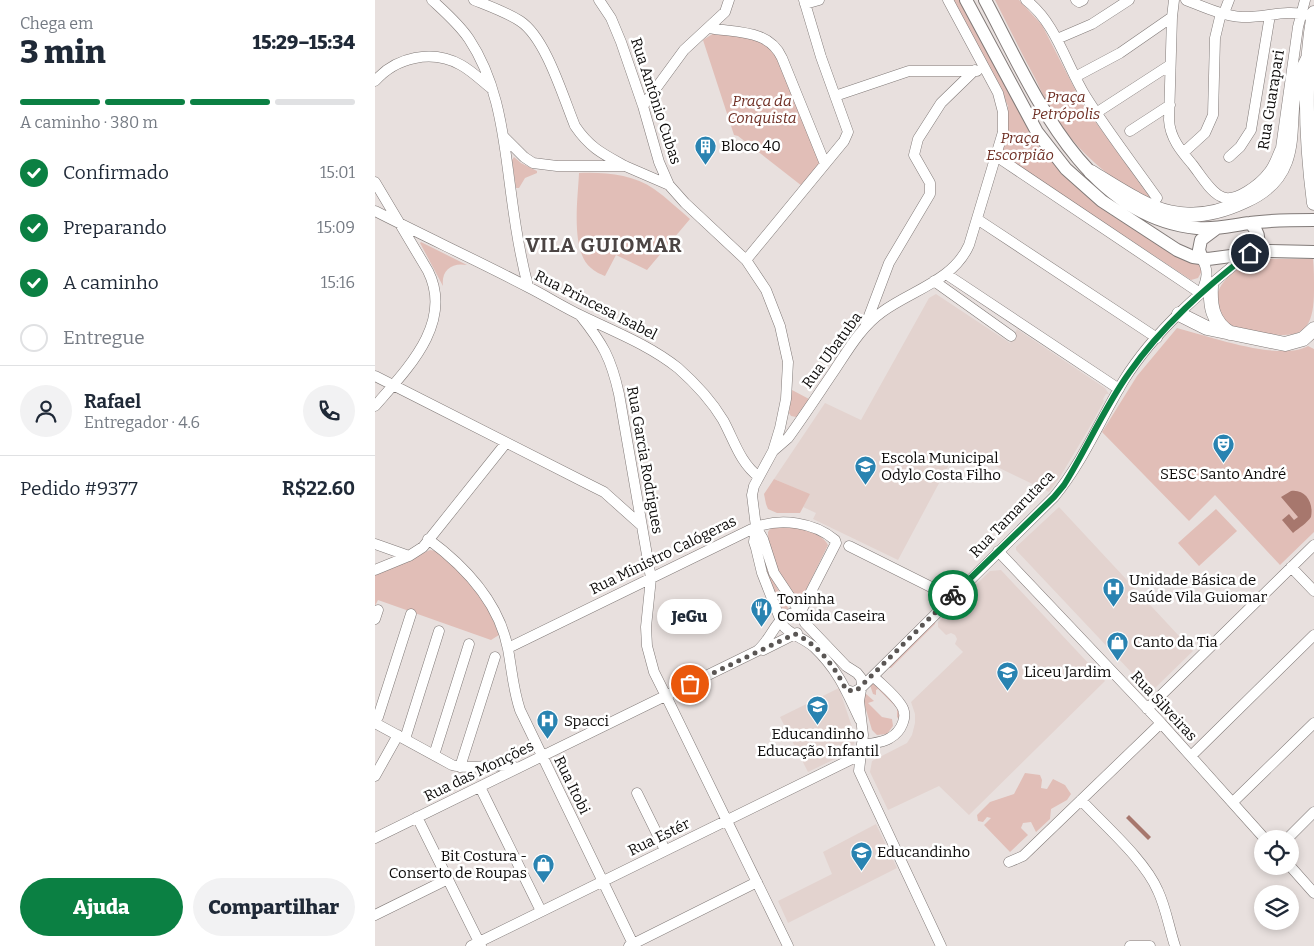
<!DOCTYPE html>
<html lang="pt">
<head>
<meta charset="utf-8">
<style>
	body { margin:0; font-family:Bitter,serif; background:#f2f2f3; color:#1f2937; height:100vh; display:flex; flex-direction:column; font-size:19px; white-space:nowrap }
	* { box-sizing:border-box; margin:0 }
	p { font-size:16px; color:#747a83 }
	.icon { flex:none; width:28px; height:28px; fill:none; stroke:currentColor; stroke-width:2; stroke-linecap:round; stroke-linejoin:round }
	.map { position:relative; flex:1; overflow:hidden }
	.drawer { display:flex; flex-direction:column; background:#fff; width:375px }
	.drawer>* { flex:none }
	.controls { position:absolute; left:879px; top:830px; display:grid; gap:10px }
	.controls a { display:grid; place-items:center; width:45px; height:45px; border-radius:50%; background:#fff; box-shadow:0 2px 8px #0003; font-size:25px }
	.pin { position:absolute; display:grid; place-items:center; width:42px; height:42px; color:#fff; margin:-21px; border:2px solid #fff; border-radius:50%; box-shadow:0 1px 5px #0007 }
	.courier { position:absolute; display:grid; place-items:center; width:50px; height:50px; margin:-25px; border:4px solid #0b8043; border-radius:50%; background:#fff; color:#222; box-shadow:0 1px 6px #0007 }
	.bubble { position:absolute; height:35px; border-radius:18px; background:#fff; box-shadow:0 2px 8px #0003; font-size:16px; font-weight:800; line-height:35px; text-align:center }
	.summary em { font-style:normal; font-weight:800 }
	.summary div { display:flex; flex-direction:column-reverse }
	.summary { display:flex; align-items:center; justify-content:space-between; height:85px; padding:0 20px }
	h1 { font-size:32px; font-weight:800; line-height:38px }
	.bar { display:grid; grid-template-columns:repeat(4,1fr); gap:8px 5px; align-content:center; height:60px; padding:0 20px }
	.bar i { height:6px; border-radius:4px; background:#e0e1e3 }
	.bar .active { background:#0b8043 }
	.bar p { grid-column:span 4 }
	.line { display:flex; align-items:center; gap:12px; padding:0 20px; border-top:1px solid #e0e1e3 }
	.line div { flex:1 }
	.round { display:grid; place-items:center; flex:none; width:52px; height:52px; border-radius:26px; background:#f2f2f3 }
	ol { padding:0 20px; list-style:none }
	li { display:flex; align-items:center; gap:15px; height:55px }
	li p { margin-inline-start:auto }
	li .icon { padding:5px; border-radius:50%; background:#0b8043; color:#fff; stroke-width:4 }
	li:last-child { color:#747a83 }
	li i { width:28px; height:28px; border:2px solid #e0e1e3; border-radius:50% }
	.cta { display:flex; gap:10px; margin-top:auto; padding:10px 20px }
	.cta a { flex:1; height:58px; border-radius:30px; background:#0b8043; color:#fff; font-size:20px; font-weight:800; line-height:58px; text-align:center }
	.cta a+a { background:#f2f2f3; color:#1f2937 }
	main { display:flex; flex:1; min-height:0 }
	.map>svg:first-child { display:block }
	.built { fill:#e3d3cf }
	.green { fill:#e1beb7 }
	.water { fill:#a7776d }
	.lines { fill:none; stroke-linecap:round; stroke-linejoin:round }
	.minor-casing { stroke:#817a78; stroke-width:11 }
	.major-casing { stroke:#817a78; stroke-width:14 }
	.highway-casing { stroke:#817a78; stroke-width:15 }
	.minor { stroke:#fff; stroke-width:10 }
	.major { stroke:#fff; stroke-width:12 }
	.highway { stroke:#fff; stroke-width:14 }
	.done { stroke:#5a5654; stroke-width:5; stroke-dasharray:0 9 }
	.route { stroke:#0b8043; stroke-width:6 }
	.labels { text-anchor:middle; stroke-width:5; stroke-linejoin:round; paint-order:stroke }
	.park-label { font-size:15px; font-style:italic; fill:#6f2f24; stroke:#fff }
	.street-label { font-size:15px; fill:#0d0b0a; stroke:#fff }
	.poi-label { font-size:15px; fill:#0d0b0a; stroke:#fff; text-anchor:start }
	.district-label { font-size:20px; font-weight:bold; letter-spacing:1px; fill:#4b4443; stroke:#fff }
</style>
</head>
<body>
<main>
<section class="drawer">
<div class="summary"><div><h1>3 min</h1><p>Chega em</p></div><em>15:29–15:34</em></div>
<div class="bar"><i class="active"></i><i class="active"></i><i class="active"></i><i></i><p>A caminho · 380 m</p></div>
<ol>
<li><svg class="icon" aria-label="check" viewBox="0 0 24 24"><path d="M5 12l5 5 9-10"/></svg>Confirmado<p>15:01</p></li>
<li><svg class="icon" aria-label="check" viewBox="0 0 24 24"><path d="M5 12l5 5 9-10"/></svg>Preparando<p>15:09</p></li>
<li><svg class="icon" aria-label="check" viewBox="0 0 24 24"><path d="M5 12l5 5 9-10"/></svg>A caminho<p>15:16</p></li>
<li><i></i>Entregue</li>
</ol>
<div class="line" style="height:90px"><a class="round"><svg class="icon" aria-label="person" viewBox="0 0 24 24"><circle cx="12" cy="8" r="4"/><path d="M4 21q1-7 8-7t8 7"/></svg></a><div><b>Rafael</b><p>Entregador · 4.6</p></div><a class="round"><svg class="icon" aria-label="phone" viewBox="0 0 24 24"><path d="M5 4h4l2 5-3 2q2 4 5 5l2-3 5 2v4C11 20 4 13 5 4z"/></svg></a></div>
<div class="line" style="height:65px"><div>Pedido #9377</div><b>R$22.60</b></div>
<div class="cta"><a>Ajuda</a><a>Compartilhar</a></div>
</section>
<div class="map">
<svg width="939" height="946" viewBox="0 0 939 946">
	<rect width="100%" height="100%" fill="#e8e0de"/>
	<path class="built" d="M 561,294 L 635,343 L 642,329 L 730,388 L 734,394 L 731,394 L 728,399 L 729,401 L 713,430 L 685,477 L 674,492 L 591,452 L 586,460 L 578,457 L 523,560 L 438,519 L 441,513 L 428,507 L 434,494 L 399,479 L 450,403 L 486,420 L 554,298 Z
		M 684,507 L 818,651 L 778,690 L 773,690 L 641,550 L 641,547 Z
		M 626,570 L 730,681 L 594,815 L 564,786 L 513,810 L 495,772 L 497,761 L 532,743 L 537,735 L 540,723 L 540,714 L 536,702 L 588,652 L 580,644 L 582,639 L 580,635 L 576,633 L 571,635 L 563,627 L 563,622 L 615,571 Z
		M 464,688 L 479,733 L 480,741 L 477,748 L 466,756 L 433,772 L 405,717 Z
		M 501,824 L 522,868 L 413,923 L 403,901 L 457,874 L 448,852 Z"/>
	<path class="green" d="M 577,0 L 585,0 L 654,130 L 666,148 L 690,176 L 736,215 L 803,257 L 824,264 L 827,271 L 823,278 L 816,280 L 630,157 L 627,150 L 633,106 L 626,91 Z
		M 620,0 L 644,0 L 667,25 L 707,103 L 778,202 C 739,183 702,152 679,115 C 671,104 666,90 660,78 C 646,52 633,26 620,0 Z
		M 339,33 L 384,38 L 400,52 L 445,161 L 444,166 L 427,186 L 363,136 L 359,135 L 328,40 Z
		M 139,157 L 146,163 L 162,171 L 162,173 L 150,178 L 144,188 L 141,188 L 137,160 Z
		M 204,173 C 229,172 258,174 279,189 C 292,198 303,209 315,219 L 272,270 L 241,255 L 230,276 C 225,274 219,271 216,268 C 195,251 203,198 204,173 Z
		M 46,242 L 92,265 C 77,262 66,270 68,286 L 45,243 Z
		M 880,259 L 938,259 C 939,269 939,280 939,290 C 939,334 925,340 884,332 C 876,330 865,330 858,326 C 850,323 846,317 843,310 C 835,285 861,269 880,259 Z
		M 802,328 C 833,336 905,362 933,346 L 939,349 L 939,532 L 905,565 L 840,495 L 814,521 L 727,432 L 762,376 Z
		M 417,390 L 434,399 L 421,417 L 416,416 L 414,413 Z
		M 399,479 L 435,494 L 425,513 L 402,513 L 393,509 L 391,504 L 389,494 Z
		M 841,509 L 862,531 L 824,566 L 803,543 Z
		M 404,526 C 418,527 447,531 453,545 L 428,596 L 426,598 L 420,596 C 406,577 393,556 393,532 L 395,529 Z
		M 385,540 L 393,571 L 413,608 L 413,610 L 408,611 L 391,572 Z
		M 55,550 C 71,550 99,586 108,599 C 115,610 119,623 124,635 L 116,640 L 3,600 L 0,606 L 0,575 Z
		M 561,620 L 560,624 L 516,668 L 512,668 Z
		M 498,681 L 526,709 L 524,719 L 522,717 L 522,708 L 503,689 L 501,690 L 501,695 L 498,694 L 495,685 Z
		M 490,693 L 499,701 L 493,703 L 507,717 L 517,719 L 518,726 L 512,734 L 502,735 L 497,730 L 487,696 Z
		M 650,773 L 665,775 L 667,780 L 666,788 L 672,789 L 678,779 L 690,785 L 696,794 L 692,800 L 676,809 L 675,819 L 661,832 L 656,822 L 648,823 L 646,828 L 653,835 L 635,852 L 609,825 L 616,818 L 612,817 L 608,822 L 603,821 L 602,815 L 615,802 L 639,794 Z"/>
	<path class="water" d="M 916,491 C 930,489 939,502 936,517 C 932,523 924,528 918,533 L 907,520 L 914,514 L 919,520 L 923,517 L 906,497 Z
		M 754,815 L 776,837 L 773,840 L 751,818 Z"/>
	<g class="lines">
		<defs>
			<path id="minor" d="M 57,0 C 70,12 84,24 94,39 C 120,78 127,124 133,170 C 138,209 143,248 153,286
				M 99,0 C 114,6 131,12 145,21 C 171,38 188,97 200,126 C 215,148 228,154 250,166
				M 224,0 L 236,18 L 246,42 L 268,106 L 284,162 L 294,185 L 310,203 L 371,260 L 391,290 L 405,326 L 413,362 L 411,399 L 405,428 L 398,451 L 379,486 L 377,495 L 381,527 L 379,542 L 381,548 L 387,573 L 407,624 C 413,634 429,638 439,647 C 463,670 471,690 485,720
				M 651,0 C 682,24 691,65 711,97 C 733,132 758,164 782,198
				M 701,0 L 704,2 L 708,0
				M 799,0 L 797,17 L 794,120 C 795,138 806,151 817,164 C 825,174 834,190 845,196 C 859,205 886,183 894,172 C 900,165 902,156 906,148 L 923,27 L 930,0
				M 811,0 C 829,7 848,16 867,17 C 890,18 910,9 933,15
				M 430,4 L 444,0
				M 849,13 L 854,0
				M 334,28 C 361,33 394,29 407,58 L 450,164
				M 682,39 L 717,24 L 754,0
				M 700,77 L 745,53 L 797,17
				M 0,81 C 21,57 57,49 86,65 C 97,71 107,81 117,89
				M 460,96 L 534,71 L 602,71
				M 268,106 L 309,50 L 350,12 L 354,0
				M 721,113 L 795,65
				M 755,131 L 795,105
				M 129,137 L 149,157 L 158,163 L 182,166 L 250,166 L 294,185
				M 808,153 L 830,133 L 838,115 L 840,38 L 846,13
				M 621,156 L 825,293
				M 854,157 L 865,147 L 876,130 L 895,15
				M 0,182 L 53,271 C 79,323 32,369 0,406
				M 0,211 C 51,237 103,261 153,287 C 171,296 188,307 207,316 C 240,332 274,345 303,368 C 320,383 336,400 348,420 C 359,440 365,463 384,477
				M 602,219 L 782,338
				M 371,260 L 469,141 L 473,132 L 446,57 L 429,0
				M 571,274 L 744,389
				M 559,281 L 636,336
				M 827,291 C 832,279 834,271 827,259
				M 205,315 C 228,344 236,358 244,394 L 276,578 L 271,627 L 272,646 L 279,672 L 291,696 L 413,946
				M 491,324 L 514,263 L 555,194 L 555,183 L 539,155 L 543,139 L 566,103 L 600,70
				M 0,376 L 217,486 L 229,492 L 267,526
				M 398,451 L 413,438 C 429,416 444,393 459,371 C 473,350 486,327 507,312 C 537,290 578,281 594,245 L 628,132 L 628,112 L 623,93 L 573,0
				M 381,527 L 388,539 L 399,573 L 427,615 L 430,623 L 471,666 L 482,673 L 486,678 L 487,684 L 484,701 L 488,735 L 484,771 L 566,946
				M 53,539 C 91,567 124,602 133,649 C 137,671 138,689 145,710 L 259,946
				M 0,544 L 34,556
				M 474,546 L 576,597
				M 623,551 L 786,723 L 890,839
				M 916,567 L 939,591
				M 0,570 L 34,556 L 48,547 L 131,443
				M 0,619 L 3,610
				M 133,648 L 381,527 C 406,518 439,522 460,540 L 461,543 L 425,613
				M 388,650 L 422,633
				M 471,690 L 479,692 L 486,688 L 679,497 C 708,462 726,418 749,380 C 780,330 829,289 874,253
				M 772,709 L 939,545
				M 0,721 L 3,717 L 36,614
				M 0,723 L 77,765 C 99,771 121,761 143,768
				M 30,739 L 64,631
				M 488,745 C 497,743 507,743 515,738 C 526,732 534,716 526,705 C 519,694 507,685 498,676
				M 59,755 L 94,644
				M 816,756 L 939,635
				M 85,767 L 120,657
				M 0,776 L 23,735
				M 105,787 L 166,911
				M 262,793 L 290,850
				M 706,800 C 729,825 770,860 783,891 C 791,908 794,928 800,946
				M 858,802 L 939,723
				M 42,817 L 106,946
				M 0,838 L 382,651 C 398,639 402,610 425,613
				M 912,839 L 939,812
				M 634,862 L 648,856 L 786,723
				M 915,866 L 939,893
				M 0,915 L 73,879
				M 96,946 L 485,755
				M 254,946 L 382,882
				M 755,946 L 775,946"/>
			<path id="major" d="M 591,0 L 662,132 L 691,169 L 727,201 L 802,250 L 818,257 L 833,259 L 894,251 L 939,252
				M 610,0 C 657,88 708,217 822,228 C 840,230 858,225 875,223 C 896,220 917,220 939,220
				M 875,223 C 885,233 887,243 875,253
				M 827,259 L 824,250 L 826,240 L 842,228"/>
			<path id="highway" d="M 939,13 C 928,75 931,141 939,203
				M 716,172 C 772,206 804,232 870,201 C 888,193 903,181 910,162 C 919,138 914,111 920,87 C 923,76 930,66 934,56
				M 836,286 C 835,305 837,322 855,333
				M 804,314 L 832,328 L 910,344 L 928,339 L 939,329"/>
		</defs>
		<use href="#minor" class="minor-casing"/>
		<use href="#major" class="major-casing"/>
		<use href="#highway" class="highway-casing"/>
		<use href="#minor" class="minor"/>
		<use href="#major" class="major"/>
		<use href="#highway" class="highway"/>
	</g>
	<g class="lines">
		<path class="done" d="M 315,684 L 420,634 C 443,644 461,668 471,690 L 481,691 L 578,595"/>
		<path class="route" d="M 578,595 L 679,497 L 689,485 C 712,448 729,408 754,373 C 787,326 830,288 875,253"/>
	</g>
	<defs>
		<symbol id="building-pin" viewBox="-11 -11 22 30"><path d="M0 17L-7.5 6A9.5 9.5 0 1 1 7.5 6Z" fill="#2983b1" stroke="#fff"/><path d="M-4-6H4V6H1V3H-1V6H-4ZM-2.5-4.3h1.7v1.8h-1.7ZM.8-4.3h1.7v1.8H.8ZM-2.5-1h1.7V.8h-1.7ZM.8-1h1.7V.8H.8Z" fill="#fff"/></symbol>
		<symbol id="theatre-pin" viewBox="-11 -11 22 30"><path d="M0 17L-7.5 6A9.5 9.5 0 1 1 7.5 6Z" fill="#2983b1" stroke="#fff"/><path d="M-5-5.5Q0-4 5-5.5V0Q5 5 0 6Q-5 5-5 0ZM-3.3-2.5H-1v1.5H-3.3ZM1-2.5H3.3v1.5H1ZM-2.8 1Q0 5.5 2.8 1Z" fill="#fff"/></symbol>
		<symbol id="school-pin" viewBox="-11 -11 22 30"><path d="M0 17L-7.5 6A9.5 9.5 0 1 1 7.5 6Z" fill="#2983b1" stroke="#fff"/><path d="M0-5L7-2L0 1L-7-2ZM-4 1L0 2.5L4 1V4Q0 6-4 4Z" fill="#fff"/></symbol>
		<symbol id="hospital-pin" viewBox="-11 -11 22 30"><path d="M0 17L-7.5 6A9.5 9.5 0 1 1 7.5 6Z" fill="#2983b1" stroke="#fff"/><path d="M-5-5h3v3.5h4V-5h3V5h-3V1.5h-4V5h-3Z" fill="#fff"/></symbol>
		<symbol id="restaurant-pin" viewBox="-11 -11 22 30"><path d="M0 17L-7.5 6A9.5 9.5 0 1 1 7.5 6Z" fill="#2983b1" stroke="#fff"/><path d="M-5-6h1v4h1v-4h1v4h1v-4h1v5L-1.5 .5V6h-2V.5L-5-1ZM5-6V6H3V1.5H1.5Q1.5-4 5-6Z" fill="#fff"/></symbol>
		<symbol id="shop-pin" viewBox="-11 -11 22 30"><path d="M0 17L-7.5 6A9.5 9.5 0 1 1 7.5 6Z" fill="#2983b1" stroke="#fff"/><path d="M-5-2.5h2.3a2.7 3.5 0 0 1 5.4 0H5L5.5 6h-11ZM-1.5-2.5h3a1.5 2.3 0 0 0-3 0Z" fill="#fff"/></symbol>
	</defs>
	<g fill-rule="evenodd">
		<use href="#building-pin" x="318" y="134" width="25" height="34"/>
		<use href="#theatre-pin" x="836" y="432" width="25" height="34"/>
		<use href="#school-pin" x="478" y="454" width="25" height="34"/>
		<use href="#hospital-pin" x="726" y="576" width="25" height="34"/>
		<use href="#restaurant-pin" x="374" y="596" width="25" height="34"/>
		<use href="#shop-pin" x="730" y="630" width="25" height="34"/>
		<use href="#school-pin" x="620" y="660" width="25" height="34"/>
		<use href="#school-pin" x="430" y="694" width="25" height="34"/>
		<use href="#hospital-pin" x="160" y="708" width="25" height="34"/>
		<use href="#school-pin" x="474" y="840" width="25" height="34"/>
		<use href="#shop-pin" x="156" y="852" width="25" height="34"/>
	</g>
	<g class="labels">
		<g class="park-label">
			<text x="691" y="102">Praça<tspan x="691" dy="17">Petrópolis</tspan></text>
			<text x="387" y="106">Praça da<tspan x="387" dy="17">Conquista</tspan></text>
			<text x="645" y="143">Praça<tspan x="645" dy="17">Escorpião</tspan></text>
		</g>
		<g class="street-label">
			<text transform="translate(896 100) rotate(-81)" y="5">Rua Guarapari</text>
			<text transform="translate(281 101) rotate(72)" y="5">Rua Antônio Cubas</text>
			<text transform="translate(221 305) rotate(27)" y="5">Rua Princesa Isabel</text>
			<text transform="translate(457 350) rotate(-54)" y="5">Rua Ubatuba</text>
			<text transform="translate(270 460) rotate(80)" y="5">Rua Garcia Rodrigues</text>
			<text transform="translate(637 514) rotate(-46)" y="5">Rua Tamarutaca</text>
			<text transform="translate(288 555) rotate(-26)" y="5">Rua Ministro Calógeras</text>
			<text transform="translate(789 706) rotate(47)" y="5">Rua Silveiras</text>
			<text transform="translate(104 771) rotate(-26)" y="5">Rua das Monções</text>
			<text transform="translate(197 785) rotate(64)" y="5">Rua Itobi</text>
			<text transform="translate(284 837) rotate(-26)" y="5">Rua Estér</text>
		</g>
		<g class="poi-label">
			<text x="346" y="151">Bloco 40</text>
			<text x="506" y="463">Escola Municipal<tspan x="506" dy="17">Odylo Costa Filho</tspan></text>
			<text x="848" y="479" text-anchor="middle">SESC Santo André</text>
			<text x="754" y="585">Unidade Básica de<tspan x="754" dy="17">Saúde Vila Guiomar</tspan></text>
			<text x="402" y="604">Toninha<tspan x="402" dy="17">Comida Caseira</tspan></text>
			<text x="758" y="647">Canto da Tia</text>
			<text x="649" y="677">Liceu Jardim</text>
			<text x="189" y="726">Spacci</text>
			<text x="443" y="739" text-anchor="middle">Educandinho<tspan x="443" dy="17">Educação Infantil</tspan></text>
			<text x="502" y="857">Educandinho</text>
			<text x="152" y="861" text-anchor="end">Bit Costura -<tspan x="152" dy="17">Conserto de Roupas</tspan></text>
		</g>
		<g class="district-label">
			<text x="229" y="252">VILA GUIOMAR</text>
		</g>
	</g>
</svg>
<div class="controls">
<a><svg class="icon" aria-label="locate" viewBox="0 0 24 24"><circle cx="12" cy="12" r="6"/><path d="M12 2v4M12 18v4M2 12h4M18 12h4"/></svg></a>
<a><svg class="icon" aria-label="layers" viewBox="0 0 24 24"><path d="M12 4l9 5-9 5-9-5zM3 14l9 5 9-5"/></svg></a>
</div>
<div class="pin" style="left:315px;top:684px;background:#ea580c"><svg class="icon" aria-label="bag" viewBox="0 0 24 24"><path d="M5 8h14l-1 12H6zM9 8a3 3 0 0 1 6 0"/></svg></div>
<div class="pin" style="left:875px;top:253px;background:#1f2937"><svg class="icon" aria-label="home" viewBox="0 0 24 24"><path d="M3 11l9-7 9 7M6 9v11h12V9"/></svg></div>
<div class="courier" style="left:578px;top:595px"><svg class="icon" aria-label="bike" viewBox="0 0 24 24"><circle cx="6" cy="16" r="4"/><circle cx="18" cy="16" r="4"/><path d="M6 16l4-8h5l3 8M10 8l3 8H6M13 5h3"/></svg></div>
<div class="bubble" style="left:282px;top:599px;width:65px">JeGu</div>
</div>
</main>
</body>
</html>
